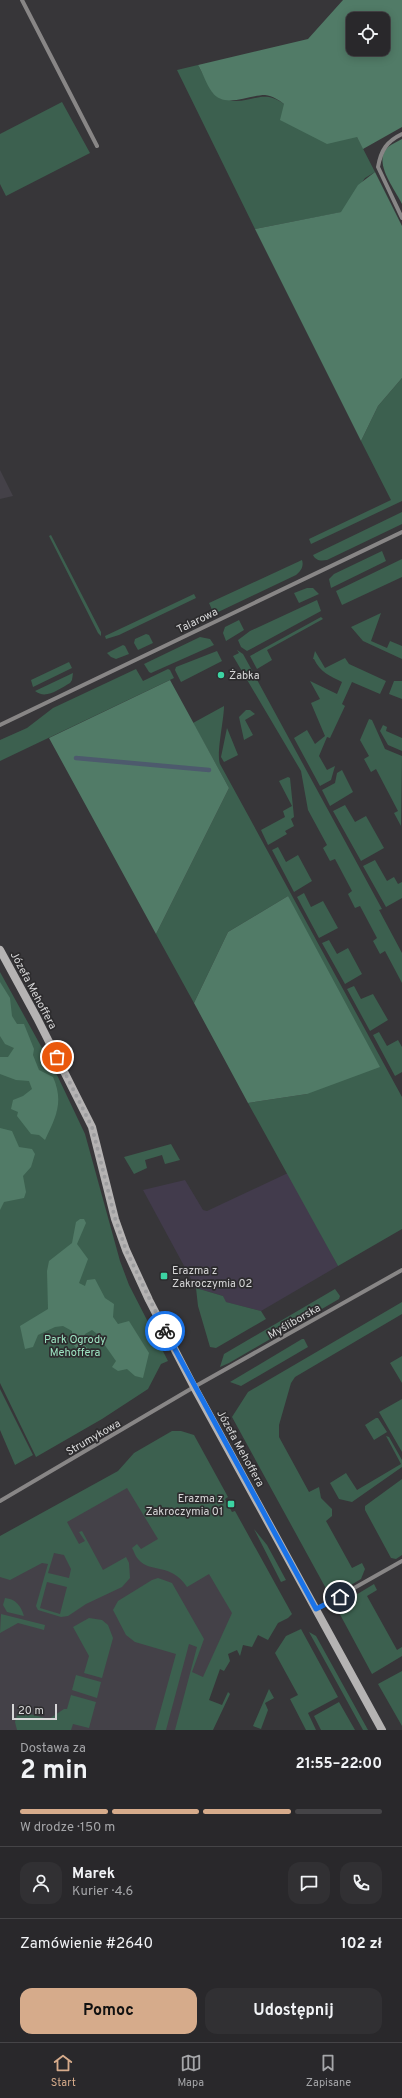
<!DOCTYPE html>
<html lang="pl">
<head>
<meta charset="utf-8">
<style>
	body { margin:0; font-family:Overpass,sans-serif; background:#313033; color:#f1f3f6; height:100vh; display:flex; flex-direction:column; font-size:15px; white-space:nowrap }
	* { box-sizing:border-box; margin:0 }
	p { font-size:13px; color:#a5a6a9 }
	.icon { flex:none; width:22px; height:22px; fill:none; stroke:currentColor; stroke-width:2; stroke-linecap:round; stroke-linejoin:round }
	.map { position:relative; height:1730px; overflow:hidden }
	.panel { display:flex; flex-direction:column; background:#29282b; flex:1 }
	.panel>* { flex:none }
	.buttons { position:absolute; left:346px; top:12px; display:grid; gap:8px }
	.buttons a { display:grid; place-items:center; width:44px; height:44px; border-radius:8px; background:#29282b; box-shadow:0 2px 10px #0003,0 0 0 1px #454447; font-size:20px }
	.scale { position:absolute; left:12px; bottom:10px; width:45px; box-sizing:border-box; padding-left:4px; border:2px solid #d6d6d7; border-top:0; font-size:11px; line-height:14px; white-space:nowrap; color:#d6d6d7; -webkit-text-stroke:3px #2d2c2e; paint-order:stroke }
	.pin { position:absolute; display:grid; place-items:center; width:34px; height:34px; color:#fff; margin:-17px; border:2px solid #fff; border-radius:50%; box-shadow:0 1px 4px #0007 }
	.courier { position:absolute; display:grid; place-items:center; width:40px; height:40px; margin:-20px; border:3px solid #1a73e8; border-radius:50%; background:#fff; color:#222; box-shadow:0 1px 5px #0007 }
	.overview em { font-style:normal; font-weight:700 }
	.overview div { display:flex; flex-direction:column-reverse }
	.overview { display:flex; align-items:center; justify-content:space-between; height:68px; padding:0 20px }
	h1 { font-size:26px; font-weight:700; line-height:30px }
	.bar { display:grid; grid-template-columns:repeat(4,1fr); gap:6px 4px; align-content:center; height:48px; padding:0 20px }
	.bar i { height:5px; border-radius:3px; background:#454447 }
	.bar .selected { background:#d6ab8b }
	.bar p { grid-column:span 4 }
	.line { display:flex; align-items:center; gap:10px; padding:0 20px; border-top:1px solid #454447 }
	.line div { flex:1 }
	.round { display:grid; place-items:center; flex:none; width:42px; height:42px; border-radius:12px; background:#313033 }
	.button { display:flex; gap:8px; margin-top:auto; padding:8px 20px }
	.button a { flex:1; height:46px; border-radius:12px; background:#d6ab8b; color:#111; font-size:16px; font-weight:700; line-height:46px; text-align:center }
	.button a+a { background:#313033; color:#f1f3f6 }
	.tab-bar { display:flex; justify-content:space-around; align-items:center; height:56px; border-top:1px solid #454447; background:#29282b; font-size:11px; color:#a5a6a9 }
	.tab-bar a { display:grid; justify-items:center; gap:2px }
	.tab-bar .selected { color:#d6ab8b }
	.map>svg:first-child { display:block }
	.commercial { fill:#423b4c }
	.built { fill:#444148 }
	.green { fill:#3c604f; fill-rule:evenodd }
	.forest { fill:#517b67; fill-rule:evenodd }
	.lines { fill:none; stroke-linecap:round; stroke-linejoin:round }
	.stream { stroke:#4d5a6d; stroke-width:4.5 }
	.street { stroke:#888686; stroke-width:4 }
	.secondary { stroke:#b5b3b3; stroke-width:8 }
	.done { stroke:#9e9ea0; stroke-width:4; stroke-dasharray:0 7.2 }
	.route { stroke:#1a73e8; stroke-width:5 }
	.poi-dot { fill:#3cd4a3; stroke:#2d2c2e; stroke-width:1.5 }
	.labels { text-anchor:middle; stroke-width:3.5; stroke-linejoin:round; paint-order:stroke }
	.street-label { font-size:11px; fill:#d6d6d7; stroke:#2d2c2e }
	.poi-label { font-size:11px; fill:#d6d6d7; stroke:#2d2c2e; text-anchor:start }
	.park-label { font-size:11px; fill:#9ee5c3; stroke:#2d2c2e }
</style>
</head>
<body>
<div class="map">
<svg width="402" height="1730" viewBox="0 0 402 1730">
	<rect width="100%" height="100%" fill="#373639"/>
	<path class="commercial" d="M 288,1173 L 338,1266 L 261,1311 L 225,1302 L 223,1296 L 196,1288 L 143,1190 L 185,1180 L 203,1210 L 207,1211 Z"/>
	<path class="built" d="M 0,470 L 13,496 L 0,499 Z
		M 114,1477 L 178,1494 L 238,1607 L 186,1730 L 0,1730 L 0,1543 Z"/>
	<path class="green" d="M 198,65 L 213,93 C 219,96 227,100 233,101 C 255,102 263,89 284,104 L 357,137 L 375,172 L 365,178 L 342,212 L 255,229 L 177,70 Z
		M 62,102 L 90,153 L 6,196 L 0,184 L 0,134 Z
		M 402,378 L 402,501 L 311,544 L 309,539 L 391,500 L 361,441 L 378,406 Z
		M 402,512 L 402,524 L 327,560 C 321,561 316,561 313,555 Z
		M 51,535 L 101,632 L 101,636 L 98,633 L 49,536 Z
		M 382,551 L 386,561 L 331,588 L 329,579 L 334,574 Z
		M 402,559 L 402,577 L 342,605 L 336,591 Z
		M 302,560 C 304,566 301,571 296,575 L 214,614 L 209,603 Z
		M 307,588 L 313,588 L 319,594 L 299,603 L 294,593 Z
		M 194,594 L 196,598 L 119,635 L 106,639 L 105,636 Z
		M 317,600 L 321,611 L 247,651 L 241,647 L 238,640 L 250,631 Z
		M 381,613 L 371,641 L 387,648 L 390,641 L 402,646 L 402,659 L 363,641 L 351,627 Z
		M 321,617 L 323,619 L 267,650 L 272,660 L 257,669 L 250,656 Z
		M 239,620 L 244,630 L 226,641 L 223,633 L 225,627 Z
		M 146,634 L 149,635 L 153,643 L 138,650 L 134,643 L 135,639 Z
		M 200,637 L 210,639 L 214,645 L 151,673 L 149,672 L 144,664 Z
		M 123,645 L 125,646 L 129,654 L 116,659 L 111,657 L 107,653 Z
		M 237,650 L 243,654 L 382,909 L 379,910 L 402,953 L 402,983 L 385,951 L 380,954 L 373,941 L 377,938 L 360,906 L 355,908 L 348,894 L 352,891 L 335,859 L 330,861 L 323,848 L 327,845 L 308,810 L 301,771 L 233,656 L 239,653 Z
		M 217,651 L 222,661 L 181,682 L 175,670 L 176,667 Z
		M 315,651 L 325,668 L 345,658 L 349,664 L 386,681 L 380,694 L 352,682 L 342,704 L 345,706 L 330,738 L 327,737 L 319,756 L 327,770 L 335,766 L 331,780 L 320,786 L 294,738 L 307,730 L 315,744 L 325,736 L 311,703 L 320,699 L 310,681 L 337,694 L 342,682 C 330,676 320,672 314,659 L 313,659 Z
		M 69,662 L 72,668 L 33,687 L 31,680 Z
		M 136,669 L 143,681 L 168,669 L 170,670 L 174,678 L 0,761 L 0,740 L 27,728 L 53,708 Z
		M 73,673 L 72,680 L 70,683 C 59,689 46,700 35,691 Z
		M 394,681 L 402,681 L 402,699 L 389,694 Z
		M 224,706 C 224,720 216,754 220,764 L 402,1097 L 402,1229 L 338,1266 L 248,1103 L 307,1094 L 288,896 L 228,932 L 194,1003 L 156,934 L 229,788 L 193,723 Z
		M 246,710 L 250,710 L 255,714 L 245,720 L 253,735 L 244,740 L 239,717 Z
		M 369,719 L 372,720 L 385,749 L 402,756 L 401,826 L 394,813 L 398,811 L 376,769 L 371,772 L 364,759 L 369,756 L 360,740 Z
		M 383,725 L 387,727 L 386,731 L 402,738 L 402,751 L 388,745 L 380,731 Z
		M 227,728 L 238,755 L 224,762 L 221,757 Z
		M 342,770 L 353,792 L 330,806 L 322,790 L 335,783 L 337,773 Z
		M 288,777 L 290,778 L 294,817 L 291,819 L 294,826 L 285,831 L 287,834 L 268,845 L 261,830 L 285,817 L 283,811 L 292,806 L 279,781 Z
		M 345,805 L 355,822 L 366,816 L 384,848 L 361,861 L 333,811 Z
		M 278,847 L 286,862 L 298,855 L 312,881 L 294,892 L 272,850 Z
		M 375,860 L 387,881 L 394,877 L 398,884 L 402,882 L 402,898 L 386,907 L 363,866 Z
		M 304,893 L 311,907 L 323,901 L 338,928 L 319,938 L 297,897 Z
		M 329,940 L 337,954 L 348,948 L 362,974 L 345,984 L 322,943 Z
		M 0,972 L 58,1077 L 85,1134 L 120,1261 L 129,1285 L 168,1361 L 161,1364 L 148,1389 L 102,1419 L 36,1457 L 0,1383 Z
		M 354,986 L 361,999 L 373,994 L 388,1020 L 370,1031 L 347,989 Z
		M 379,1032 L 387,1046 L 398,1040 L 402,1047 L 402,1072 L 395,1076 L 373,1035 Z
		M 171,1144 L 180,1160 L 165,1164 L 162,1155 L 145,1160 L 147,1168 L 134,1174 L 124,1157 Z
		M 196,1288 L 223,1296 L 226,1302 L 261,1311 L 266,1319 L 216,1348 L 210,1347 L 198,1306 Z
		M 335,1289 L 340,1296 L 339,1299 L 229,1363 L 220,1367 L 224,1354 Z
		M 402,1302 L 402,1314 L 295,1377 L 291,1383 L 279,1425 L 279,1437 L 309,1492 L 319,1487 L 321,1498 L 332,1509 L 332,1516 L 326,1521 L 352,1568 L 362,1563 L 365,1569 L 361,1579 L 332,1596 L 329,1594 L 232,1417 L 248,1392 Z
		M 302,1339 L 304,1339 L 308,1347 L 241,1386 L 230,1382 Z
		M 402,1356 L 402,1383 L 390,1363 Z
		M 0,1389 L 33,1455 L 15,1465 L 0,1430 Z
		M 402,1399 L 402,1452 L 379,1412 Z
		M 376,1418 L 378,1418 L 387,1432 L 374,1440 L 365,1425 Z
		M 172,1431 L 181,1431 L 194,1435 L 228,1497 L 225,1499 L 232,1512 L 235,1511 L 292,1614 L 288,1618 L 278,1623 L 268,1640 L 258,1635 L 252,1647 L 243,1645 L 240,1656 L 237,1650 L 228,1654 L 230,1661 L 224,1671 L 220,1669 L 209,1700 L 222,1705 L 228,1692 L 230,1694 L 213,1730 L 175,1730 L 197,1647 L 189,1644 L 166,1730 L 155,1730 L 176,1654 L 135,1642 L 126,1635 L 113,1610 L 118,1601 L 152,1580 L 158,1578 L 172,1583 L 204,1639 L 192,1672 L 203,1677 L 232,1613 L 209,1574 L 187,1587 C 171,1562 150,1574 138,1559 C 135,1556 134,1551 132,1548 L 137,1544 L 141,1549 L 158,1539 L 127,1488 L 67,1522 L 79,1544 L 85,1541 L 79,1532 L 82,1531 L 103,1570 L 126,1557 L 129,1563 L 130,1578 L 122,1587 L 86,1604 L 68,1616 L 61,1617 L 38,1610 L 36,1606 L 48,1564 L 42,1563 L 10,1580 L 0,1577 L 0,1536 L 118,1471 L 134,1453 ZM 54,1553 L 64,1555 L 71,1569 L 69,1578 L 48,1573 ZM 47,1582 L 67,1587 L 60,1614 L 40,1608 Z
		M 386,1436 L 389,1437 L 402,1460 L 402,1467 L 352,1502 L 339,1499 L 330,1483 L 346,1473 L 357,1490 L 401,1464 Z
		M 402,1479 L 402,1555 L 396,1559 L 391,1558 L 365,1510 L 365,1506 Z
		M 254,1529 L 267,1545 L 286,1580 L 281,1582 Z
		M 374,1584 L 377,1590 L 367,1596 L 397,1650 L 402,1647 L 402,1656 L 372,1674 L 336,1607 Z
		M 5,1598 C 16,1599 21,1606 24,1616 L 7,1612 L 3,1605 Z
		M 1,1614 L 45,1625 L 44,1630 L 18,1623 L 0,1633 Z
		M 89,1618 L 102,1620 L 108,1625 L 113,1638 L 102,1678 L 84,1673 L 89,1656 L 73,1627 Z
		M 301,1629 L 338,1697 L 308,1713 L 316,1730 L 306,1730 L 290,1699 L 298,1695 L 275,1653 L 286,1636 Z
		M 309,1632 L 316,1636 L 368,1730 L 363,1730 Z
		M 402,1671 L 402,1726 L 378,1684 Z
		M 76,1675 L 101,1682 L 97,1698 L 72,1690 Z
		M 269,1689 L 274,1698 L 265,1703 L 268,1710 L 261,1729 L 253,1726 Z
		M 71,1695 L 96,1702 L 89,1728 L 73,1724 L 71,1730 L 17,1730 L 15,1722 L 18,1711 L 49,1719 L 64,1709 L 67,1709 Z
		M 339,1702 L 355,1730 L 321,1730 L 314,1716 Z"/>
	<path class="forest" d="M 343,0 L 402,0 L 402,127 L 363,149 L 357,137 L 327,144 L 280,120 L 284,104 C 279,100 273,96 265,95 C 249,95 224,109 212,92 C 206,84 203,73 198,65 L 308,39 ZM 353,19 L 383,19 L 383,49 L 353,49 Z
		M 402,139 L 402,204 C 395,189 372,162 388,147 C 392,144 398,141 402,139 Z
		M 375,172 L 402,226 L 402,378 L 378,406 L 361,441 L 255,229 L 341,212 L 358,185 Z
		M 170,680 L 229,788 L 156,934 L 49,738 Z
		M 288,896 L 380,1067 L 307,1094 L 248,1103 L 194,1003 L 228,932 Z
		M 0,982 L 10,998 L 12,1016 L 17,1024 L 24,1024 L 34,1049 L 33,1055 L 39,1070 L 53,1077 C 64,1102 56,1117 45,1140 L 39,1135 L 31,1134 L 17,1116 L 18,1112 L 11,1109 L 13,1100 L 23,1096 L 32,1089 L 29,1081 L 16,1080 L 0,1074 L 0,1057 L 8,1057 L 14,1048 L 5,1044 L 0,1036 Z
		M 0,1128 L 12,1131 L 19,1147 L 32,1149 L 35,1154 L 31,1167 L 23,1176 L 26,1192 L 24,1198 L 4,1202 L 0,1210 Z
		M 80,1219 L 84,1219 L 86,1223 L 77,1244 L 88,1259 L 79,1283 L 85,1286 L 87,1280 L 95,1279 L 105,1298 L 114,1304 L 113,1317 L 118,1324 L 129,1321 L 149,1353 L 143,1378 L 135,1376 L 127,1369 L 118,1371 L 112,1367 L 116,1361 L 104,1344 L 104,1339 L 92,1330 L 85,1334 L 82,1343 L 93,1353 L 82,1354 L 72,1343 L 72,1331 L 63,1326 L 55,1327 L 38,1335 L 33,1347 L 25,1349 L 20,1326 L 48,1309 L 47,1271 L 49,1261 L 72,1243 L 76,1222 Z"/>
	<g class="lines">
		<path class="stream" d="M 76,758 L 209,770"/>
		<path class="street" d="M 22,0 L 97,146
			M 402,134 C 387,141 381,150 378,167 L 402,218
			M 0,725 L 402,532
			M 0,1501 L 194,1387 L 402,1270
			M 317,1609 L 402,1561"/>
		<path class="secondary" d="M 0,950 L 37,1018 L 92,1127 L 115,1219 L 126,1250 L 149,1300 L 194,1387 L 382,1730"/>
	</g>
	<g class="lines">
		<path class="done" d="M 57,1057 L 92,1127 L 115,1218 L 126,1250 L 165,1331"/>
		<path class="route" d="M 165,1331 L 316,1609 L 340,1597"/>
	</g>
	<g class="poi-dot">
		<circle cx="221" cy="675" r="4"/>
		<rect x="160" y="1272" width="8" height="8" rx="2"/>
		<rect x="227" y="1500" width="8" height="8" rx="2"/>
	</g>
	<g class="labels">
		<g class="street-label">
			<text transform="translate(197 620) rotate(-26)" y="4">Talarowa</text>
			<text transform="translate(34 990) rotate(62)" y="4">Józefa Mehoffera</text>
			<text transform="translate(294 1321) rotate(-30)" y="4">Myśliborska</text>
			<text transform="translate(93 1437) rotate(-30)" y="4">Strumykowa</text>
			<text transform="translate(241 1448) rotate(61)" y="4">Józefa Mehoffera</text>
		</g>
		<g class="poi-label">
			<text x="229" y="679">Żabka</text>
			<text x="172" y="1274">Erazma z<tspan x="172" dy="13">Zakroczymia 02</tspan></text>
			<text x="223" y="1502" text-anchor="end">Erazma z<tspan x="223" dy="13">Zakroczymia 01</tspan></text>
		</g>
		<g class="park-label">
			<text x="75" y="1343">Park Ogrody<tspan x="75" dy="13">Mehoffera</tspan></text>
		</g>
	</g>
</svg>
<div class="buttons">
<a><svg class="icon" aria-label="locate" viewBox="0 0 24 24"><circle cx="12" cy="12" r="6"/><path d="M12 2v4M12 18v4M2 12h4M18 12h4"/></svg></a>
</div>
<div class="scale">20 m</div>
<div class="pin" style="left:57px;top:1057px;background:#ea580c"><svg class="icon" aria-label="bag" viewBox="0 0 24 24"><path d="M5 8h14l-1 12H6zM9 8a3 3 0 0 1 6 0"/></svg></div>
<div class="pin" style="left:340px;top:1597px;background:#1f2937"><svg class="icon" aria-label="home" viewBox="0 0 24 24"><path d="M3 11l9-7 9 7M6 9v11h12V9"/></svg></div>
<div class="courier" style="left:165px;top:1331px"><svg class="icon" aria-label="bike" viewBox="0 0 24 24"><circle cx="6" cy="16" r="4"/><circle cx="18" cy="16" r="4"/><path d="M6 16l4-8h5l3 8M10 8l3 8H6M13 5h3"/></svg></div>
</div>
<section class="panel">
<div class="overview"><div><h1>2 min</h1><p>Dostawa za</p></div><em>21:55–22:00</em></div>
<div class="bar"><i class="selected"></i><i class="selected"></i><i class="selected"></i><i></i><p>W drodze · 150 m</p></div>
<div class="line" style="height:72px"><a class="round"><svg class="icon" aria-label="person" viewBox="0 0 24 24"><circle cx="12" cy="8" r="4"/><path d="M4 21q1-7 8-7t8 7"/></svg></a><div><b>Marek</b><p>Kurier · 4.6</p></div><a class="round"><svg class="icon" aria-label="chat" viewBox="0 0 24 24"><path d="M4 5h16v11H9l-5 4z"/></svg></a><a class="round"><svg class="icon" aria-label="phone" viewBox="0 0 24 24"><path d="M5 4h4l2 5-3 2q2 4 5 5l2-3 5 2v4C11 20 4 13 5 4z"/></svg></a></div>
<div class="line" style="height:52px"><div>Zamówienie #2640</div><b>102 zł</b></div>
<div class="button"><a>Pomoc</a><a>Udostępnij</a></div>
</section>
<nav class="tab-bar">
<a class="selected"><svg class="icon" aria-label="home" viewBox="0 0 24 24"><path d="M3 11l9-7 9 7M6 9v11h12V9"/></svg>Start</a>
<a><svg class="icon" aria-label="map" viewBox="0 0 24 24"><path d="M3 6l6-2 6 2 6-2v14l-6 2-6-2-6 2zM9 4v14M15 6v14"/></svg>Mapa</a>
<a><svg class="icon" aria-label="saved" viewBox="0 0 24 24"><path d="M7 4h10v16l-5-4-5 4z"/></svg>Zapisane</a>
</nav>
</body>
</html>
